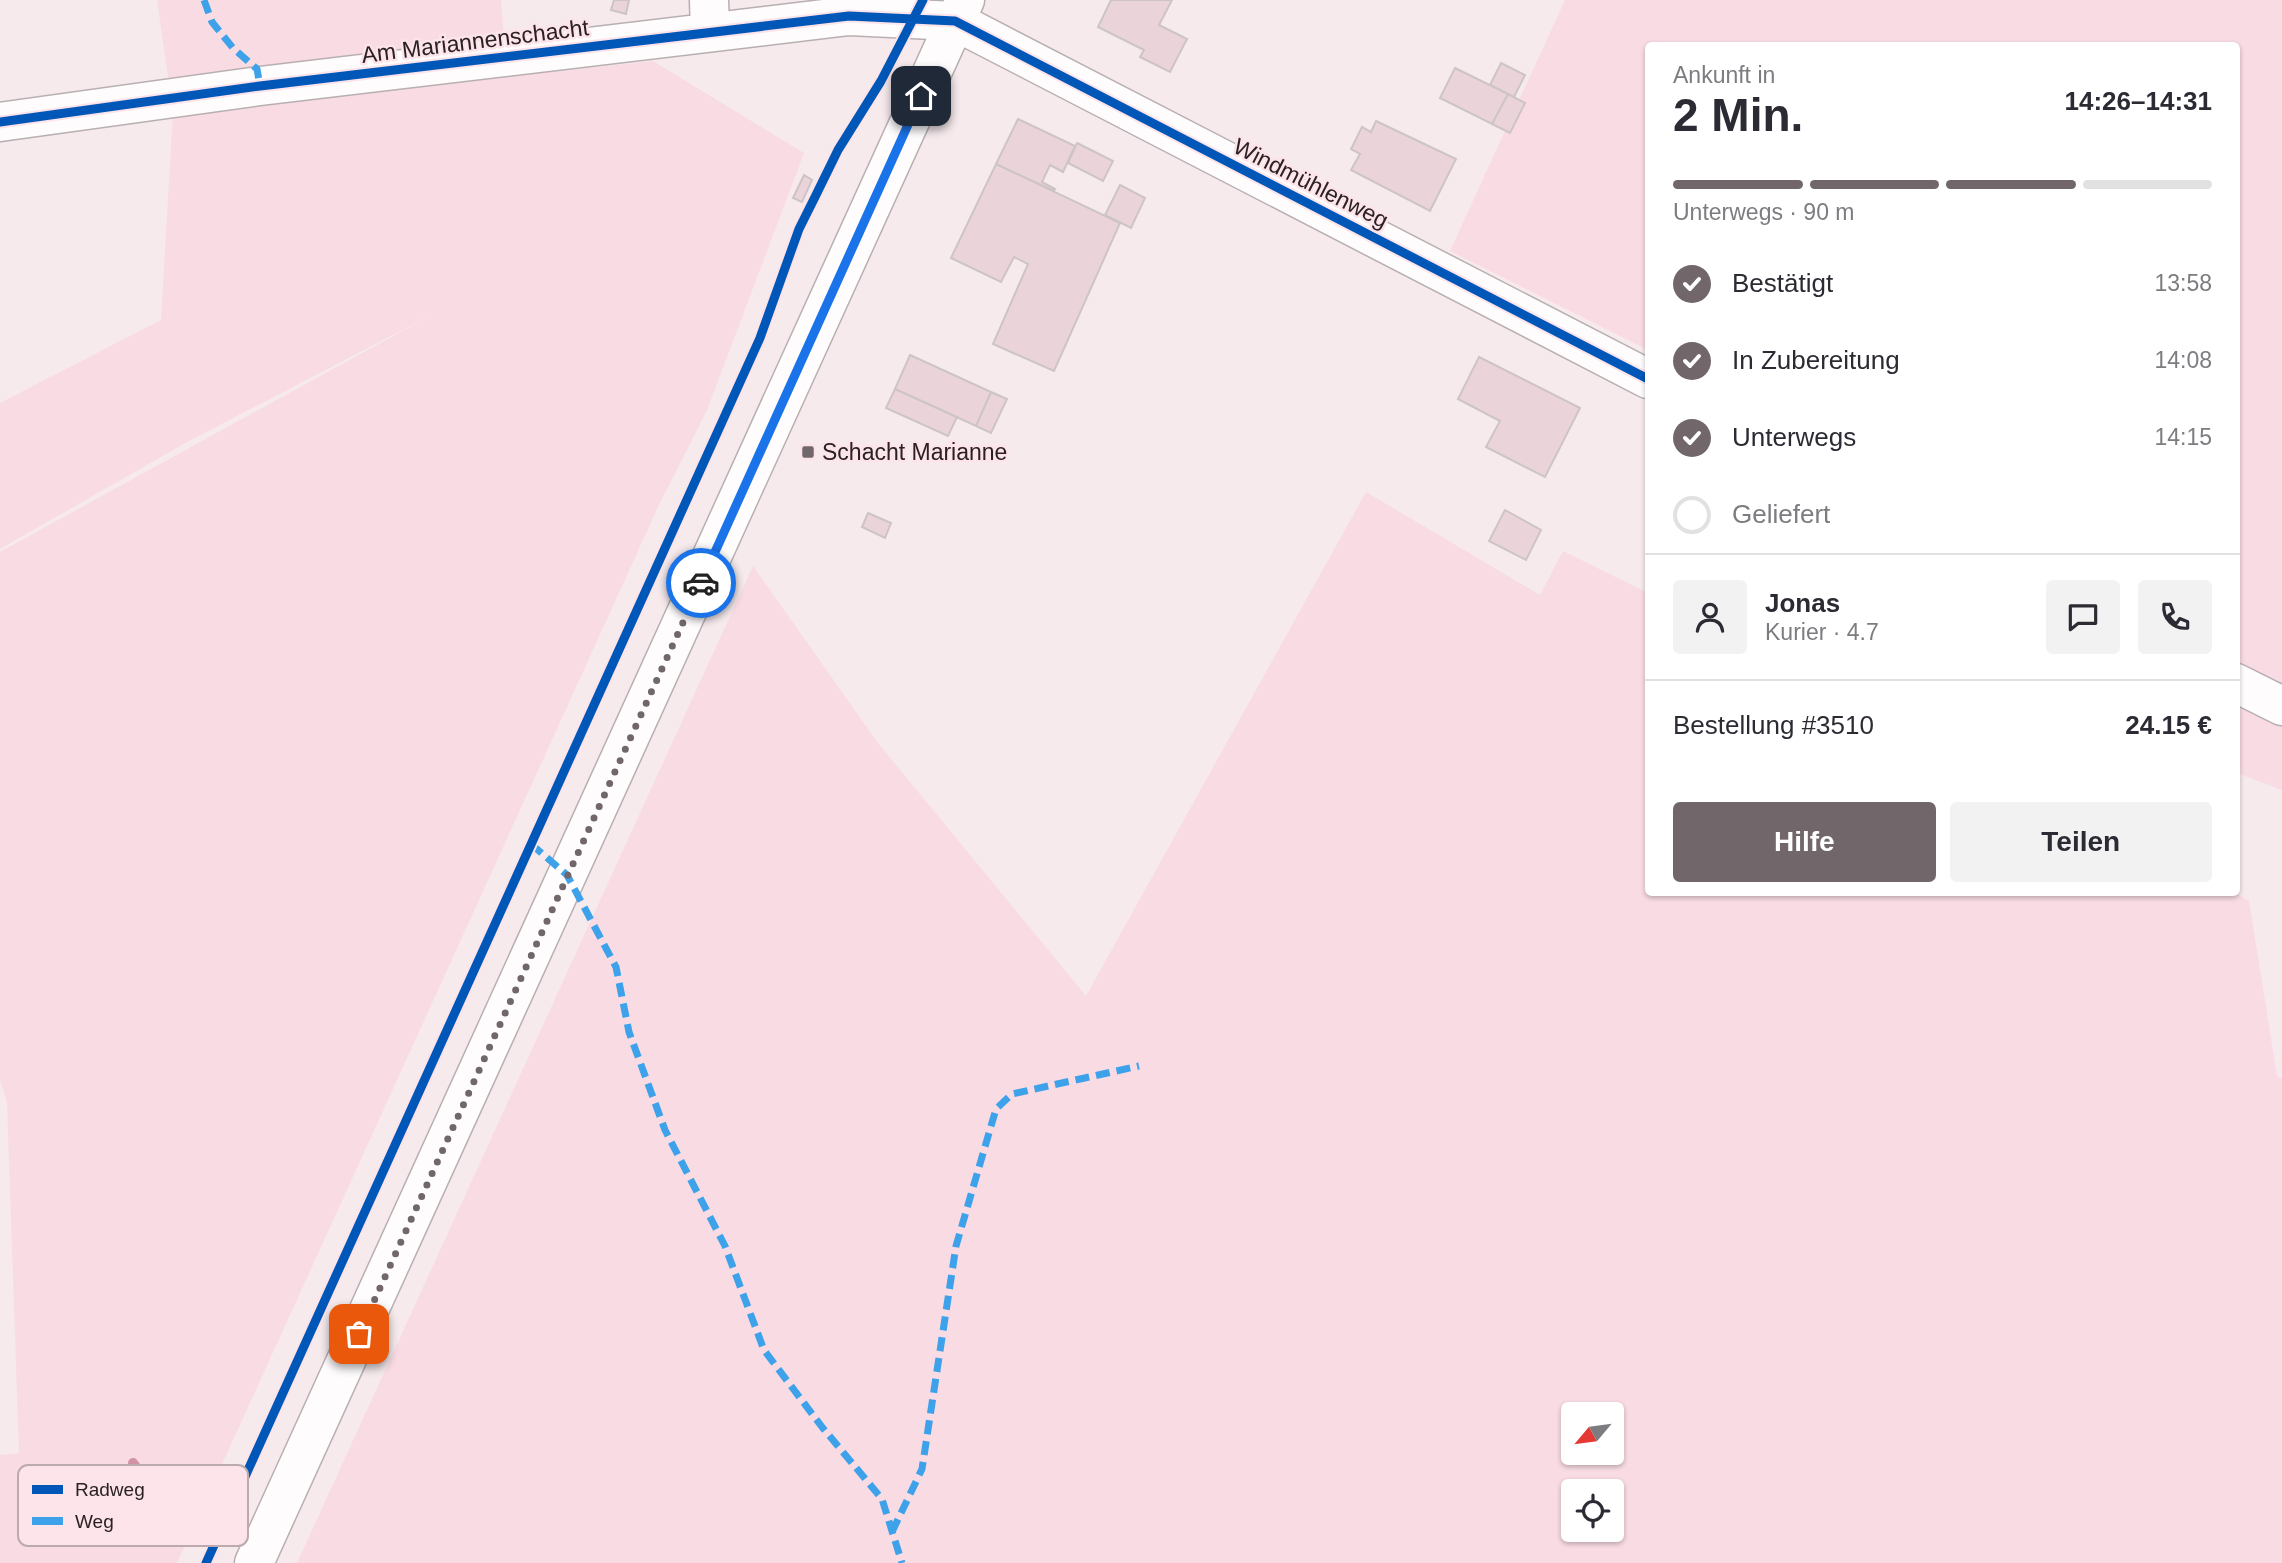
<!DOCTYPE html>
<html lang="de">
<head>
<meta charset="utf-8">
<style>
	body { margin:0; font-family:Helvetica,sans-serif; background:#f2f2f3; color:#2b2b33; height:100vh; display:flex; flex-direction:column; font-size:26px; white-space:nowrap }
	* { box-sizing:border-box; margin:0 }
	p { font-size:23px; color:#7c7c81 }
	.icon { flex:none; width:38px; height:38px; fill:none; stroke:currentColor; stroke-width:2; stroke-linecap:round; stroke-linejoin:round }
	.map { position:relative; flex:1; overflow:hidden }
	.panel { position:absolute; left:1645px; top:42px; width:595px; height:854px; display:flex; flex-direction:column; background:#fff; border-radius:7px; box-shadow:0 2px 5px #0004 }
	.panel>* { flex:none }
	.needle { width:46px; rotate:241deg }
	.fabs { position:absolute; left:1561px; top:1402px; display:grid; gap:14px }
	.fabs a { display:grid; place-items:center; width:63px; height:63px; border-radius:7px; background:#fff; box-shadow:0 2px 5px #0004; font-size:35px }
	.pin { position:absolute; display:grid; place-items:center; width:60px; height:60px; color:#fff; margin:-30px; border-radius:14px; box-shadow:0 4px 10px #0006 }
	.courier { position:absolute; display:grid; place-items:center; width:70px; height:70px; margin:-35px; border:5px solid #1a73e8; border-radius:50%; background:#fff; color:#222; box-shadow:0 2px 9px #0007 }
	.head em { font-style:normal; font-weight:700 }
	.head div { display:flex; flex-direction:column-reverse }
	.head { display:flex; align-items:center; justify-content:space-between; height:119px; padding:0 28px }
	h1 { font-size:46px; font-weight:700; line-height:52px }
	.bar { display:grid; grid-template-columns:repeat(4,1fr); gap:10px 7px; align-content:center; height:84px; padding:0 28px }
	.bar i { height:9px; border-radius:5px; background:#e1e1e2 }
	.bar .on { background:#71676a }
	.bar p { grid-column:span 4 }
	.line { display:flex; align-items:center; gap:18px; padding:0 28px; border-top:2px solid #e1e1e2 }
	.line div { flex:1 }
	.round { display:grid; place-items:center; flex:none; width:74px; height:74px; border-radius:7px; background:#f2f2f3 }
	ol { padding:0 28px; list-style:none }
	li { display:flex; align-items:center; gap:21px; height:77px }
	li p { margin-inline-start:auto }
	li .icon { padding:7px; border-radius:50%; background:#71676a; color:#fff; stroke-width:4 }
	li:last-child { color:#7c7c81 }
	li i { width:38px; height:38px; border:4px solid #e1e1e2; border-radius:50% }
	.primary-button { display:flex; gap:14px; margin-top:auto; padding:14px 28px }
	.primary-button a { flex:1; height:80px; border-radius:7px; background:#71676a; color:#fff; font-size:28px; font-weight:700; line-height:80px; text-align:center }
	.primary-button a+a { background:#f2f2f3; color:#2b2b33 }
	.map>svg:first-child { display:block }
	.green { fill:#f9dbe3; fill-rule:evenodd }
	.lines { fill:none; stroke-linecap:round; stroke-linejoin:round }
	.stream { stroke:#d393a6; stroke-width:10 }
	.building { fill:#ead3d9; stroke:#cdc4c6; stroke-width:2 }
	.minor-casing { stroke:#b8afb1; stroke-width:41 }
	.major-casing { stroke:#b8afb1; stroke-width:41 }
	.minor { stroke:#fefcfc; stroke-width:38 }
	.major { stroke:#fefcfc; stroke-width:38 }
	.quiet { stroke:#3ea2ea; stroke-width:7; stroke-dasharray:14 7; stroke-linecap:butt }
	.cycleway-casing { stroke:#fce4ea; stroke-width:13 }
	.cycleway { stroke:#0057b8; stroke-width:9 }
	.done { stroke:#71676a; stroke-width:7; stroke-dasharray:0 12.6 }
	.route { stroke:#1a73e8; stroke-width:9 }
	.poi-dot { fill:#71676a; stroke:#fce4ea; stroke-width:2.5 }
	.labels { text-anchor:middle; stroke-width:5; stroke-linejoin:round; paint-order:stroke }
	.street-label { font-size:23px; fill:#2a2123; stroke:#fce4ea }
	.poi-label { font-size:23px; fill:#2a2123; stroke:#fce4ea; text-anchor:start }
	.key { fill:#fce4ea; stroke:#bdaaae; stroke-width:2 }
	.key-label { font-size:19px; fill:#2a2123 }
</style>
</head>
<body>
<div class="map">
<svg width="2282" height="1563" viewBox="0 0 2282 1563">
	<rect width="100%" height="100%" fill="#f6eaed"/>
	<path class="green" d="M 157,0 L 501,0 L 504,40 L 169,84 Z
		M 1565,0 L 2282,0 L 2282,790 L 2237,773 L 2236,46 L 1648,46 L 1648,350 L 1450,251 Z
		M 653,61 L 804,153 L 707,410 L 658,507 L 177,1563 L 0,1563 L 0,1455 L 19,1453 L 7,1102 L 0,1080 L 0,552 L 435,313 L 187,442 L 0,549 L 0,403 L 161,320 L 173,112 Z
		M 1366,492 L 1540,595 L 1563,551 L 1648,593 L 1648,892 L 2234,892 L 2249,901 L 2277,1076 L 2282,1079 L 2282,1563 L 297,1563 L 753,566 L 878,743 L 1086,996 ZM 1573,1414 L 1612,1414 L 1612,1452 L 1573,1452 ZM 1573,1491 L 1612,1491 L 1612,1530 L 1573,1530 Z"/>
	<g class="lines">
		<path class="stream" d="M 133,1463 L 163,1502"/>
	</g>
	<path class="building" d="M 614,0 L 629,0 L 626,14 L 611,10 Z
		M 1111,0 L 1172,0 L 1159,25 L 1187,39 L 1170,72 L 1140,57 L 1144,50 L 1098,27 Z
		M 1501,63 L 1525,75 L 1514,97 L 1490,85 Z
		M 1455,68 L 1508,94 L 1492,124 L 1440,98 Z
		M 1508,94 L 1525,103 L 1510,133 L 1492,124 Z
		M 1018,119 L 1075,146 L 1063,172 L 1050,165 L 1042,182 L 1055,189 L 1054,191 L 996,164 Z
		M 1376,121 L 1456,159 L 1430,211 L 1351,170 L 1360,154 L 1351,149 L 1362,127 L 1371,132 Z
		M 1077,143 L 1113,161 L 1103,181 L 1068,163 Z
		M 996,164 L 1120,223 L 1054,371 L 993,344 L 1028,264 L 1014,257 L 1001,282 L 951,258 Z
		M 804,175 L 812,180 L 802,202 L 793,198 Z
		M 1120,185 L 1145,198 L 1131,228 L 1105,215 Z
		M 910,355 L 991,392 L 976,426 L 895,389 Z
		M 1479,357 L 1580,408 L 1545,477 L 1486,447 L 1500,421 L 1458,399 Z
		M 895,389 L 957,417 L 948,436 L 886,408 Z
		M 991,392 L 1007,399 L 991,433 L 976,426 Z
		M 1505,510 L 1541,530 L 1526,560 L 1489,541 Z
		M 868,513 L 891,523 L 885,538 L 862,527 Z"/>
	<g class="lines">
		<defs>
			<path id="minor" d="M 709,0 L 710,32
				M 0,122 L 260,86 L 849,16 L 955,21 L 1648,379
				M 2236,683 L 2282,706"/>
			<path id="major" d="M 254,1563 L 965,0"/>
		</defs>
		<use href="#minor" class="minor-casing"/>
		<use href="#major" class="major-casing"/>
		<use href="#minor" class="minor"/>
		<use href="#major" class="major"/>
		<path class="quiet" d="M 204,0 L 212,22 L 233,48 L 257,69 L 260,86
			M 531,844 L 567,875 L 616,967 L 629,1032 L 665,1130 L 725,1246 L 764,1350 L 822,1427 L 882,1499 L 902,1563
			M 892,1532 L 922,1469 L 956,1246 L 996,1109 L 1012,1094 L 1139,1066"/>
		<defs>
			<path id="cycleway" d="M 0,122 L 260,86 L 849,16 L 955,21 L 1648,379
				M 206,1563 L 760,338 L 799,229 L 815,197 L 838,150 L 881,81 L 923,0"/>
		</defs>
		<use href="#cycleway" class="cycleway-casing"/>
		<use href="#cycleway" class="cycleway"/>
	</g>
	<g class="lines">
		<path class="done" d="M 359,1334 L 701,583"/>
		<path class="route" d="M 701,583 L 921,96"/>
	</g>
	<rect class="poi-dot" x="801" y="445" width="14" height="14" rx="3.5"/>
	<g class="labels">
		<g class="street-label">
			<text transform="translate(475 41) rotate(-7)" y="8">Am Mariannenschacht</text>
			<text transform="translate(1311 183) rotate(27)" y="8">Windmühlenweg</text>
		</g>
		<g class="poi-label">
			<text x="822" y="460">Schacht Marianne</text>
		</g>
	</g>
	<rect x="18" y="1465" width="230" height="81" rx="10" class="key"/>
	<rect x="32" y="1485" width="31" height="9" fill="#0057b8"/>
	<rect x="32" y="1517" width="31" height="8" fill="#3ea2ea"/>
	<g class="key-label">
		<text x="75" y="1496">Radweg</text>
		<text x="75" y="1528">Weg</text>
	</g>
</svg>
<div class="fabs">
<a><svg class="needle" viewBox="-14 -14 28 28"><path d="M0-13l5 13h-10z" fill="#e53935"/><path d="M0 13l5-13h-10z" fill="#7c7c81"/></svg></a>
<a><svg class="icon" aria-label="locate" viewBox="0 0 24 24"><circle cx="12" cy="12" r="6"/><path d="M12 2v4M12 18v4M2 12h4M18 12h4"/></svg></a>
</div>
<div class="pin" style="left:359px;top:1334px;background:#ea580c"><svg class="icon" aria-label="bag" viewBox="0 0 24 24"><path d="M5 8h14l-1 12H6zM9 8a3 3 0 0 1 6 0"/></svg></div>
<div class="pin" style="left:921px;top:96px;background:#1f2937"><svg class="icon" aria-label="home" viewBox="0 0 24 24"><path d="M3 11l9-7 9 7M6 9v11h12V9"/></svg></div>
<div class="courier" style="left:701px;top:583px"><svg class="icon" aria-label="car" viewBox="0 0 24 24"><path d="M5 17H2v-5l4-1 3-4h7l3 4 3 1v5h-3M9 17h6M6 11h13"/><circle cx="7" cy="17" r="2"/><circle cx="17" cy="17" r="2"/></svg></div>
<section class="panel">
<div class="head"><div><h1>2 Min.</h1><p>Ankunft in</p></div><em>14:26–14:31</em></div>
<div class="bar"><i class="on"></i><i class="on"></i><i class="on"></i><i></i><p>Unterwegs · 90 m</p></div>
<ol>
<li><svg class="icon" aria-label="check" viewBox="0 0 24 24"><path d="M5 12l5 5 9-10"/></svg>Bestätigt<p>13:58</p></li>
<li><svg class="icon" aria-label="check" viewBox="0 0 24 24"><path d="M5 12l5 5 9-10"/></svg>In Zubereitung<p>14:08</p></li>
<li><svg class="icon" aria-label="check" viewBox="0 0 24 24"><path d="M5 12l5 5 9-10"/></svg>Unterwegs<p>14:15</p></li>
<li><i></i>Geliefert</li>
</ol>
<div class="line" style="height:126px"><a class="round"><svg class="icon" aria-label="person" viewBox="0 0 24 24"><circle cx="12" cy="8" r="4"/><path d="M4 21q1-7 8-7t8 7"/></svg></a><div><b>Jonas</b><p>Kurier · 4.7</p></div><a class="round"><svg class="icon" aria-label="chat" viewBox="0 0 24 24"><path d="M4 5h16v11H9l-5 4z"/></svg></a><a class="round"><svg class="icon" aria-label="phone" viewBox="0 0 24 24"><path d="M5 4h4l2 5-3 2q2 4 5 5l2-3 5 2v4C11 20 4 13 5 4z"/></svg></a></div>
<div class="line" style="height:91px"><div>Bestellung #3510</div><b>24.15 €</b></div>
<div class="primary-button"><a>Hilfe</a><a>Teilen</a></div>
</section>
</div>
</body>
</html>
